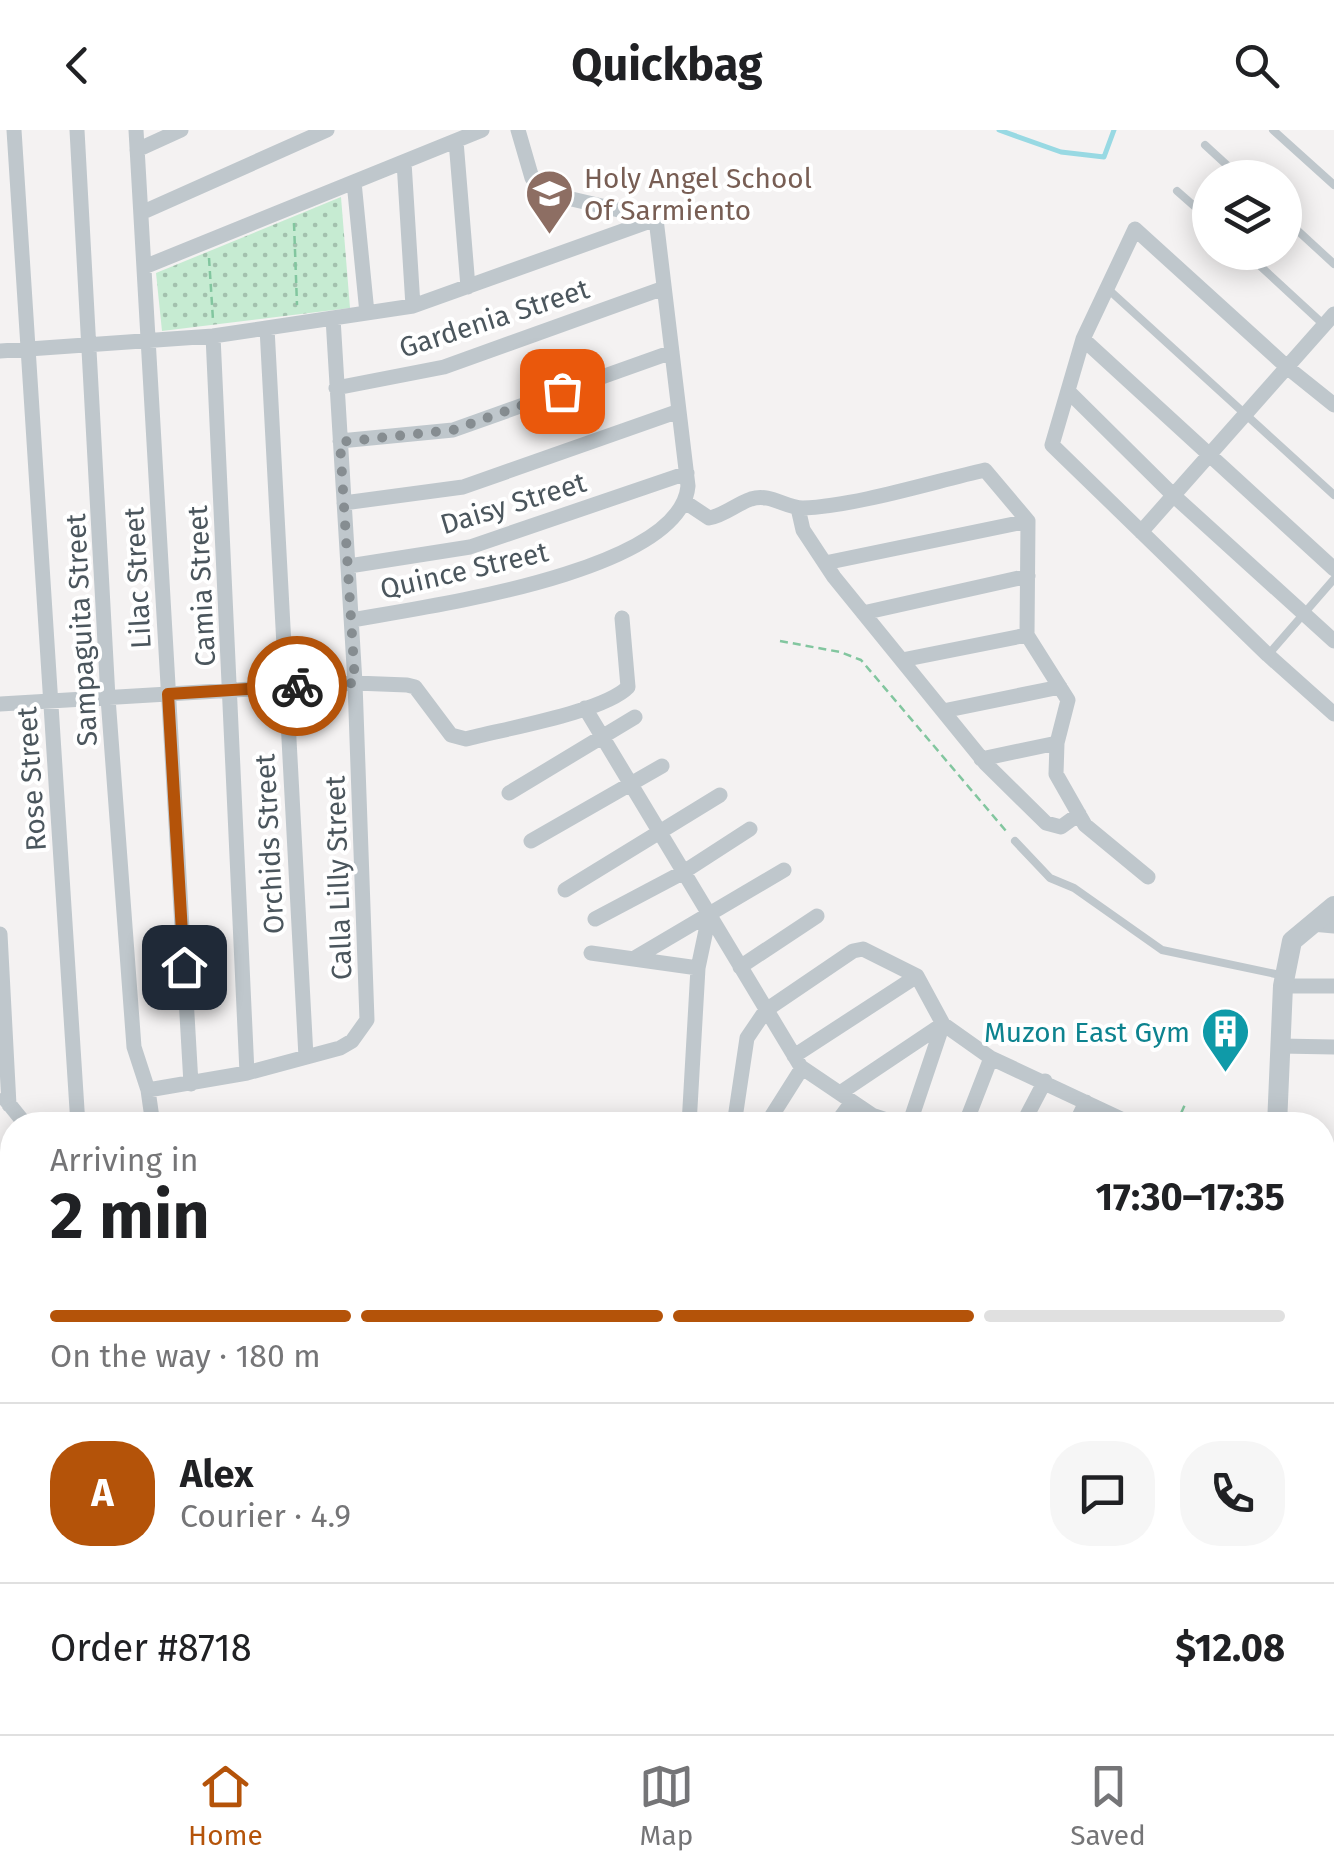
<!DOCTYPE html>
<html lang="en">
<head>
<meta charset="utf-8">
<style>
	body { margin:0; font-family:"Fira Sans",sans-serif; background:#f6f6f6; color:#202124; height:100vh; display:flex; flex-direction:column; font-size:38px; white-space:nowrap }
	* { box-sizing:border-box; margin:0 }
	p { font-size:32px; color:#757577 }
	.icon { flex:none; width:55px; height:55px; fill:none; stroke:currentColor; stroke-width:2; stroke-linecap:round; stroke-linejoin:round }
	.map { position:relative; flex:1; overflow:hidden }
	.panel { position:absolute; left:0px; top:982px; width:1335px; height:622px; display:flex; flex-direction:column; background:#fff; border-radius:40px 40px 0 0; box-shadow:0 5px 25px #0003 }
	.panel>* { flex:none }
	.buttons { position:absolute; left:1192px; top:30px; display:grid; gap:20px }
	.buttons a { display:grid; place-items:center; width:110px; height:110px; border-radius:50%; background:#fff; box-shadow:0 5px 25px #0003; font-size:50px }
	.pin { position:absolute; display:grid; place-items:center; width:85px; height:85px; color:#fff; margin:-42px; border-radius:20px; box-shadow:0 5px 15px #0006 }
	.courier { position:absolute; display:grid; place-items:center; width:100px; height:100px; margin:-50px; border:8px solid #b45309; border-radius:50%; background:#fff; color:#222; box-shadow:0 2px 12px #0007 }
	.overview em { font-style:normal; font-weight:700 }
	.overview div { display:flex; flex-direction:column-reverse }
	.overview { display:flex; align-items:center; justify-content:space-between; height:170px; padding:0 50px }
	h1 { font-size:65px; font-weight:700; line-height:75px }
	.bar { display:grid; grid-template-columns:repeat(4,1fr); gap:15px 10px; align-content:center; height:120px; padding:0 50px }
	.bar i { height:12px; border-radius:8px; background:#e0e0e0 }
	.bar .selected { background:#b45309 }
	.bar p { grid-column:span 4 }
	.line { display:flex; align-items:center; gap:25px; padding:0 50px; border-top:2px solid #e0e0e0 }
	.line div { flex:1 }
	.round { display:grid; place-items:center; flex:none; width:105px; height:105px; border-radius:40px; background:#f6f6f6 }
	header { display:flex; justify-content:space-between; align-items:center; height:130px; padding:0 50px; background:#fff; font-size:45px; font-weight:700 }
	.tabs { display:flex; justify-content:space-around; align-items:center; height:140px; border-top:2px solid #e0e0e0; background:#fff; font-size:28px; color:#757577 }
	.tabs a { display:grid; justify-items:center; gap:5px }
	.tabs .selected { color:#b45309 }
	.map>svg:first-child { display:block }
	.park { fill:url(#park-dots) }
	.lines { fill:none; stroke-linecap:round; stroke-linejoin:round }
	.stream { stroke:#98d9e3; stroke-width:5 }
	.path { stroke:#82c69f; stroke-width:2.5; stroke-dasharray:8 5; stroke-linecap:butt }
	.service { stroke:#bfc7cc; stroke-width:8 }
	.minor { stroke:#bfc7cc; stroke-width:15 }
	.tertiary { stroke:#bfc7cc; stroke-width:20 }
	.done { stroke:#868d91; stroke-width:10; stroke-dasharray:0 18 }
	.route { stroke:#b45309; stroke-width:12 }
	.labels { text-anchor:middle; stroke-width:8; stroke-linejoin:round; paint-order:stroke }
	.education-label { font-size:28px; fill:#785e54; stroke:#fff; text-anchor:start }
	.street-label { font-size:28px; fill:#4b565d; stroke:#fff }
	.culture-label { font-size:28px; fill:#0d838f; stroke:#fff; text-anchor:end }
</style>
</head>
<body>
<header><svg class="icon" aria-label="back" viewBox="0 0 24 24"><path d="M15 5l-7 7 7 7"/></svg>Quickbag<svg class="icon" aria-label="search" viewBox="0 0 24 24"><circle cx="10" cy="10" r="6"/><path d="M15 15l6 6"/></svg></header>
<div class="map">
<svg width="1334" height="1604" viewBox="0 0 1334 1604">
	<defs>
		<pattern id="park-dots" width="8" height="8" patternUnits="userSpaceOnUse" patternTransform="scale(2.5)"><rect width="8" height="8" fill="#c6ebd2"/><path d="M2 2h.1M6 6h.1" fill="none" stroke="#a3c1ae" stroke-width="1.8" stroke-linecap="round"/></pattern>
	</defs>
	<rect width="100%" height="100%" fill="#f4f2f2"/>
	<path class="park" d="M 341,67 L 350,178 L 162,201 L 156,143 Z"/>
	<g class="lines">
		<path class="stream" d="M 999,0 L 1061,22 L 1104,27 L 1114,0"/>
		<path class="path" d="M 294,93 L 297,175
			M 209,128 L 213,190
			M 780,511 L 840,522 L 861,530 L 1006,701
			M 1176,995 L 1186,972"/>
		<path class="service" d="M 1273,0 L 1334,55
			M 1205,15 L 1241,48
			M 1177,61 L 1210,90
			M 1285,89 L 1334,134
			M 1245,122 L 1323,194
			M 1109,160 L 1334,365
			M 1268,525 L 1334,449
			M 1015,711 L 1050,748 L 1074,758 L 1162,820 L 1285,846
			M 1322,1251 L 1334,1258
			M 1322,1318 L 1334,1323
			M 1322,1425 L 1334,1405
			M 80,1592 L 94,1600
			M 989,1592 L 1008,1604
			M 26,1604 L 32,1592
			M 178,1604 L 184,1592"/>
		<path class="minor" d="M 14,0 L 78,995
			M 77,0 L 108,568 L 134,917 L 148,960 L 153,995
			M 136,0 L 191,954
			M 518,0 L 532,48 L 546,63 L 653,88
			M 456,11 L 468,157
			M 137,20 L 181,0
			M 404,32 L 413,176
			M 354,52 L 367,183
			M 141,83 L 327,0
			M 144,137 L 482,0
			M 267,198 L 306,927
			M 213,206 L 247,943
			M 1083,209 L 1334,439
			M 0,221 L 213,206 L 413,176 L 656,89
			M 336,258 L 444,237 L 664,158
			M 1068,261 L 1173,365 L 1334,511
			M 1334,275 L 1288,238 L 1135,99 L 1083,209 L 1052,315 L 1268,525 L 1334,584
			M 340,311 L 453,300 L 672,222
			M 685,372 L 709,388 C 725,385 736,374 751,369 C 771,363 785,378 803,378 C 856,376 932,352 985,340 L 1028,391 L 1027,505 L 1068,570 L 1057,613 L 1056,644 L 1085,695 L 1148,747
			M 344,373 L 463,357 L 679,281
			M 798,378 L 803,400 L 834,447 L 986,634 L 1046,693 L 1061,697 L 1079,684
			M 1141,402 L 1334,184
			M 825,433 L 1028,391
			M 349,436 L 470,417 L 687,343
			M 863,483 L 1028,446
			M 352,490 C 423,477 680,443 688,356 L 656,89
			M 902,530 L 1027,505
			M 0,574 L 355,553 L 407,555 L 415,557 L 451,605 L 466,609 C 503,599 604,582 628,557 L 622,488
			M 585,578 L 801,937 L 872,985 L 902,995
			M 943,581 L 1060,557
			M 981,629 L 1057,613
			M 509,663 L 635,587
			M 531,711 L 662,636
			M 565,760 L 720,665
			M 595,789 L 682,743 L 750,699
			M 1312,794 L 1334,796
			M 0,804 L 9,975
			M 591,823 L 698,838
			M 633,829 L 784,740
			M 740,837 L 817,786
			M 1283,856 L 1334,856
			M 1280,916 L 1334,917
			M 794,926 L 917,846
			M 148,960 L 247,943 L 340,918 L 352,911 L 367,890 L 355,553 L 333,188
			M 840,963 L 943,894 L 991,928 L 1134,995
			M 5,969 L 26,995
			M 689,995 L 698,838 L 709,786
			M 734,995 L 747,908 L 766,880 L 853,821 L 863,819 L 917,846 L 943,894 L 909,995
			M 766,995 L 802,938
			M 835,995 L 852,972
			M 965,995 L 991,928
			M 1022,995 L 1045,951
			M 1075,995 L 1086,972
			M 1322,1128 L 1334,1122
			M 1322,1169 L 1334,1179
			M 1322,1230 L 1334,1212
			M 1322,1437 L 1334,1443
			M 1322,1510 L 1334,1517
			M 675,1592 L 694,1604
			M 782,1592 L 800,1604
			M 880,1592 L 898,1604
			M 644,1604 L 651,1592
			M 907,1604 L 915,1592
			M 1059,1604 L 1067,1592
			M 1129,1604 L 1136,1592
			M 1189,1604 L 1196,1592
			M 1253,1604 L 1261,1592
			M 1321,1604 L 1334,1584"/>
		<path class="tertiary" d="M 1277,995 L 1283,856 L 1292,811 L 1334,776
			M 977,1604 L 985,1592"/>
	</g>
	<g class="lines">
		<path class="done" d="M 297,556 L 355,553 L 340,312 L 453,300 L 562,261"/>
		<path class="route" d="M 184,837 L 168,564 L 297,556"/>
	</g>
	<defs>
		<symbol id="school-pin" viewBox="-11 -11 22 30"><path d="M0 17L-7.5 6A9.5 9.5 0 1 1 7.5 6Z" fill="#8d6e63" stroke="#fff"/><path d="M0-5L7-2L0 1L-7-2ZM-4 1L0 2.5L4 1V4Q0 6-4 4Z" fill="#fff"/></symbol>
		<symbol id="building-pin" viewBox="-11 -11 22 30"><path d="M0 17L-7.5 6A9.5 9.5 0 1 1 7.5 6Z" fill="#0f9aa8" stroke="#fff"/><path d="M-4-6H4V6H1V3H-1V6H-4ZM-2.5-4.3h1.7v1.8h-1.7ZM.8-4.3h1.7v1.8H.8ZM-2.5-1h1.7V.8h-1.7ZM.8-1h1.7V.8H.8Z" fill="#fff"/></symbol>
	</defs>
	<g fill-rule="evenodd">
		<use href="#school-pin" x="522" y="36" width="55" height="75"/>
		<use href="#building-pin" x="1198" y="874" width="55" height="75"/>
	</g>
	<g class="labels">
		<g class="education-label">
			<text x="584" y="58">Holy Angel School<tspan x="584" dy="32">Of Sarmiento</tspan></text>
		</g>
		<g class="street-label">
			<text transform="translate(494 188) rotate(-18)" y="10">Gardenia Street</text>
			<text transform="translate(513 373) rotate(-17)" y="10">Daisy Street</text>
			<text transform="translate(464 440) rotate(-13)" y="10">Quince Street</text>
			<text transform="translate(137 448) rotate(-93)" y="10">Lilac Street</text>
			<text transform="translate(201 456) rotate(-93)" y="10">Camia Street</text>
			<text transform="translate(81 500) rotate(-93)" y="10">Sampaguita Street</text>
			<text transform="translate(31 649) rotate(-94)" y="10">Rose Street</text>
			<text transform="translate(269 714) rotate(-93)" y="10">Orchids Street</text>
			<text transform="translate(338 748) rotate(-92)" y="10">Calla Lilly Street</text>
		</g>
		<g class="culture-label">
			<text x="1190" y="912">Muzon East Gym</text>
		</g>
	</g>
</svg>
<div class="buttons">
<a><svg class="icon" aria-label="layers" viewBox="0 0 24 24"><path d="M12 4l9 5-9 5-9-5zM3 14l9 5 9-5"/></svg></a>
</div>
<div class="pin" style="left:562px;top:261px;background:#ea580c"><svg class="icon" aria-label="bag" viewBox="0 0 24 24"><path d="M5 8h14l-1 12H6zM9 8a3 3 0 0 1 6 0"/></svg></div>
<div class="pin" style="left:184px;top:837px;background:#1f2937"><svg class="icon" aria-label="home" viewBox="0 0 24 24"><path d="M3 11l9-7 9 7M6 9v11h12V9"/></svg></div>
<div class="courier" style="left:297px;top:556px"><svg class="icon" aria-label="bike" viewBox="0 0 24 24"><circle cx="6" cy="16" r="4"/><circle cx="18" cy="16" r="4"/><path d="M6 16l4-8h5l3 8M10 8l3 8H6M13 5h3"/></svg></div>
<section class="panel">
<div class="overview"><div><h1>2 min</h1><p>Arriving in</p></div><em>17:30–17:35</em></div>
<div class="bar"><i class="selected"></i><i class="selected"></i><i class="selected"></i><i></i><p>On the way · 180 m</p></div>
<div class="line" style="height:180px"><b class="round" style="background:#b45309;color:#fff">A</b><div><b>Alex</b><p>Courier · 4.9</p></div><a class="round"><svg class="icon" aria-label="chat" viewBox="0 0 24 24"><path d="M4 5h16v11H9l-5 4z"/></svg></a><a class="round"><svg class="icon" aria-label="phone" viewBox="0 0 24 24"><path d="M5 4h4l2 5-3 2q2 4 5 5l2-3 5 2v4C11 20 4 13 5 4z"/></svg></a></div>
<div class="line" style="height:130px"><div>Order #8718</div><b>$12.08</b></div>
</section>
</div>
<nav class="tabs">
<a class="selected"><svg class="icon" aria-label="home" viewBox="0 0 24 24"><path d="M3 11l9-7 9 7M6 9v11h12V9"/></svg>Home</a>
<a><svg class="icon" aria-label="map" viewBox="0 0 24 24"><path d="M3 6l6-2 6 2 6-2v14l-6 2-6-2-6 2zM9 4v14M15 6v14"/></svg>Map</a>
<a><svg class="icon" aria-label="saved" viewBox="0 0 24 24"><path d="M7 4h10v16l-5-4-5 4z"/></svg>Saved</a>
</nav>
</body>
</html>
